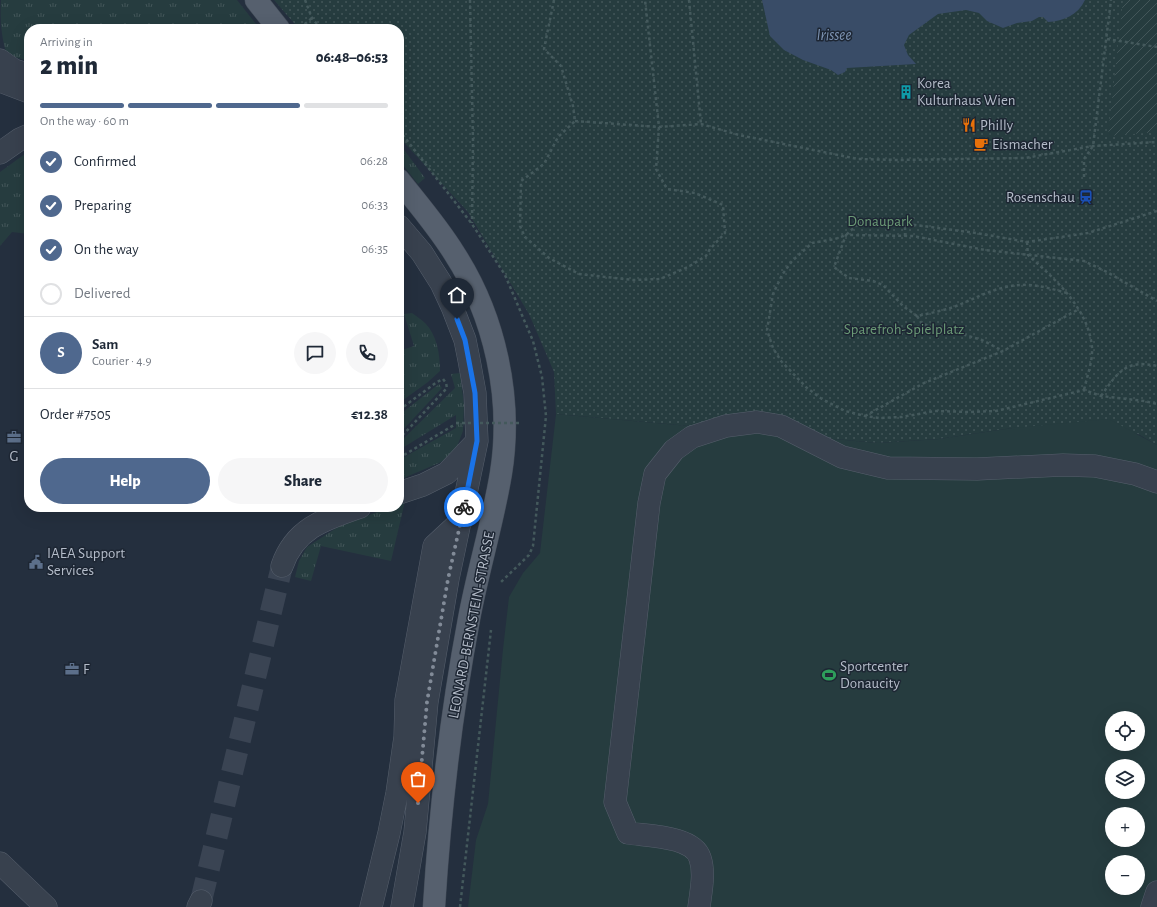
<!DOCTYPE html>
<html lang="en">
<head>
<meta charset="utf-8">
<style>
	body { margin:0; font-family:"Alegreya Sans",sans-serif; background:#f6f6f7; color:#1f2937; height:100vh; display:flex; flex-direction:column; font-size:15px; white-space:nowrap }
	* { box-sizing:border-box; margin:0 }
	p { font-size:13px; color:#747a83 }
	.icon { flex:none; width:22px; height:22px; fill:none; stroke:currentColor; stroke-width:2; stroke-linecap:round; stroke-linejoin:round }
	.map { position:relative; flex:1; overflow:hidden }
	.details { position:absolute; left:24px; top:24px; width:380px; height:488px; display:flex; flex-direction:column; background:#fff; border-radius:16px; box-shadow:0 4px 16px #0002 }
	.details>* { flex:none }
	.buttons { position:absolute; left:1105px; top:711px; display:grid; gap:8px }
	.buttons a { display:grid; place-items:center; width:40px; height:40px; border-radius:50%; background:#fff; box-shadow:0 4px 16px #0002; font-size:20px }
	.pin { position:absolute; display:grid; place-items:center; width:34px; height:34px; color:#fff; margin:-41px -17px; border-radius:50% 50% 50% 0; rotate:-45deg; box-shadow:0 0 4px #0007 }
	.pin .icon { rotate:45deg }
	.courier { position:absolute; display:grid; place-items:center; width:40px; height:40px; margin:-20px; border:3px solid #1a73e8; border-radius:50%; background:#fff; color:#222; box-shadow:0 1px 5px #0007 }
	.headline em { font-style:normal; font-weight:800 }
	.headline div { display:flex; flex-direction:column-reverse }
	.headline { display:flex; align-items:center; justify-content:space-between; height:68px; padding:0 16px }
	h1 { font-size:26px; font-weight:800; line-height:30px }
	.bar { display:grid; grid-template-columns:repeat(4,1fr); gap:6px 4px; align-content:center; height:48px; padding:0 16px }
	.bar i { height:5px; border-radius:3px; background:#e0e1e3 }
	.bar .active { background:#4f688e }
	.bar p { grid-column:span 4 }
	.line { display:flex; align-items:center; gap:10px; padding:0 16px; border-top:1px solid #e0e1e3 }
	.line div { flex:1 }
	.round { display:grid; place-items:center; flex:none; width:42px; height:42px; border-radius:21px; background:#f6f6f7 }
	ol { padding:0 16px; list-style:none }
	li { display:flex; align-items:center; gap:12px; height:44px }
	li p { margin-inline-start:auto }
	li .icon { padding:4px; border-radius:50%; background:#4f688e; color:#fff; stroke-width:4 }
	li:last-child { color:#747a83 }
	li i { width:22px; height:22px; border:2px solid #e0e1e3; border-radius:50% }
	.button { display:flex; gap:8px; margin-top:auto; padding:8px 16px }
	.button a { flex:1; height:46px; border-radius:24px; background:#4f688e; color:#fff; font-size:16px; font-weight:800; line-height:46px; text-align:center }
	.button a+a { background:#f6f6f7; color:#1f2937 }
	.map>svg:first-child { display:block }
	.grass { fill:url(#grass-tufts) }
	.park { fill:url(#park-dots) }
	.garden { fill:url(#garden-furrows) }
	.pitch { fill:#263c3f; fill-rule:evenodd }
	.water { fill:#394c67 }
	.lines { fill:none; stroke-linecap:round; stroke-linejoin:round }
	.minor-tunnel { stroke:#3a4453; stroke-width:22; stroke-dasharray:22 11; stroke-linecap:butt }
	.minor-casing { stroke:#565f6c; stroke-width:23 }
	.major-casing { stroke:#414a57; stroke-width:23 }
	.path { stroke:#44595c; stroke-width:2.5; stroke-dasharray:3 3; stroke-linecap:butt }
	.minor { stroke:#38414e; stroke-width:22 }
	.major { stroke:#56606e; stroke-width:22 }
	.path-bridge { stroke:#44595c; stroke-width:2.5; stroke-dasharray:3 3; stroke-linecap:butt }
	.done { stroke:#828b98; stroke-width:4; stroke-dasharray:0 7.2 }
	.route { stroke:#1a73e8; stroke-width:5 }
	.labels { text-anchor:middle; stroke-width:3; stroke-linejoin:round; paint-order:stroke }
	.poi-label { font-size:15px; fill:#b4bcc9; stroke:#1d2633; text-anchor:start }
	.park-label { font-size:15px; fill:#6b9a76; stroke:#1d2633 }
	.street-label { font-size:15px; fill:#b4bcc9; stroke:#1d2633 }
	.water-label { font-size:16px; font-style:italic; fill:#7c92b1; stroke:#1d2633 }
</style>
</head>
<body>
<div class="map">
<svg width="1157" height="907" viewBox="0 0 1157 907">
	<defs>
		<pattern id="grass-tufts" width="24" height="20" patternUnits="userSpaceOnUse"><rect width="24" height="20" fill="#263c3f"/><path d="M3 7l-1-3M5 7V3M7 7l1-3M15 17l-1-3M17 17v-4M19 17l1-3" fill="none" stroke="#435659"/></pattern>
		<pattern id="park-dots" width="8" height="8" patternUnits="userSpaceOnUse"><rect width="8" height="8" fill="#263c3f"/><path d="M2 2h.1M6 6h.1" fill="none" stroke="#435659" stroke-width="1.8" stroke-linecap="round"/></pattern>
		<pattern id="garden-furrows" width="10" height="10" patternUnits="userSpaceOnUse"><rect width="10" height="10" fill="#263c3f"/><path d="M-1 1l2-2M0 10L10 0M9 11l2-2" fill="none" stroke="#435659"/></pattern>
	</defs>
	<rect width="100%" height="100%" fill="#242f3e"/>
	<path class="grass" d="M 1,0 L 237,0 L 260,29 L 29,29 L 29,61 L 7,55 C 1,36 0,20 1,0 Z
		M 399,143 L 425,178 L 418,184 L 399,160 Z
		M 29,151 L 29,234 L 12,232 L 0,246 L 0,172 Z
		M 412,313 C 416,316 421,319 425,323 C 437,335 440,354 440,371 L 428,382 L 399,403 L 399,351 L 414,346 L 404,314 Z
		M 460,373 L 464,405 L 463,431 L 454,454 L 439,463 L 399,480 L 399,460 L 456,428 L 456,415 L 399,450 L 399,443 L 455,388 L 451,374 Z
		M 439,384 L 442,388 L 399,434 L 399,415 Z
		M 405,501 L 391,561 L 321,546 L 311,581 L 295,577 L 299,561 L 307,547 L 338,527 L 390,507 L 399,507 L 399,503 Z"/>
	<path class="park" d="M 274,0 L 1157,0 L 1157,445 L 1138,434 L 1012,428 L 939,439 L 878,443 L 556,414 L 554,372 L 529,314 L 468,212 L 399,137 L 399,29 L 299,29 Z"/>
	<path class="garden" d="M 1123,0 L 1157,0 L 1157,132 L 1108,136 Z"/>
	<path class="pitch" d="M 556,414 L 878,443 L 939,439 L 1012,428 L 1109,419 L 1157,445 L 1157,907 L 468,907 L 476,840 L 488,804 L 503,649 L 509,597 L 523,573 L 540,553 ZM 1112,718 L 1138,718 L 1138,744 L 1112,744 ZM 1112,766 L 1138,766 L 1138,792 L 1112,792 ZM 1112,814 L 1138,814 L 1138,840 L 1112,840 ZM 1112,862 L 1138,862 L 1138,888 L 1112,888 Z"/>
	<path class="water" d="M 762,0 L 1085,0 C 1078,15 1064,21 1048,22 L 1043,17 L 1039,17 L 1032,21 L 1017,23 L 1003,28 L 987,21 L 979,13 L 966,10 L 938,14 L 909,35 L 904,45 L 908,55 L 916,64 L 847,68 L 845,72 L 838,75 L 831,70 L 803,60 L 784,50 L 770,36 Z"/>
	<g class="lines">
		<path class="minor-tunnel" d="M 201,901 L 282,566"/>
		<defs>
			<path id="minor" d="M 0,60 L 14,70 L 29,75
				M 0,81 L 29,92
				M 0,153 L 20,139 L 29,135
				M 399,226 L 422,253 L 441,283 L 453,309 L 465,340 L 469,360 L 475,393 L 477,441 L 448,579 L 427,702 L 415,832 L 402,907
				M 399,493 L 423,485 L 447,473 L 477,441
				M 282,566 C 295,528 325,519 360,507
				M 0,863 L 46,907
				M 198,907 L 201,901
				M 371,907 L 389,833 L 397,793 L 405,737 L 406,700 L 434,546 L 461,521
				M 699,907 C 701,891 705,873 700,858 C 693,836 648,836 628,833 L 615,802 L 649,503 L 655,474 L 674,450 L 692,437 L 726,426 L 757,422 L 781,426 L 842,457 L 888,468 L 977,469 L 1063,465 L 1095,466 L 1135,474 L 1157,482
				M 1152,907 L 1157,892"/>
			<path id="major" d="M 256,0 L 279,29
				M 399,180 C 418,204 438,227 454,253 C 495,316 513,398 501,473 C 493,522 478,570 469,619 C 451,714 440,810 434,907"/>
		</defs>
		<use href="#minor" class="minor-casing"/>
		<use href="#major" class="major-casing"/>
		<path class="path" d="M 305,0 L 312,18 L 321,29
			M 470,0 L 473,141 L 472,223
			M 554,0 L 544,49 L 561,66 L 573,106 L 575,121 L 558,137 L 544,164 L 521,181 L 520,226 L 525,237 L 549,258 L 579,274 L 633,280 L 660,279 L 688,267 L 706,256 L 710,249 L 725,233 L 723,205 L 695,193 L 667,189 L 656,169 L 659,127 L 645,0
			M 689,0 L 701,124
			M 300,28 L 312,18
			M 1107,39 L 1157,47
			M 575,121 L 659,127 L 701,124 L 739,135 L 858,159 L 898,160 L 1025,158 L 1093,146 L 1157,142
			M 399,130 L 472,224 L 505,275 L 533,341 L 542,377 L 546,416 L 533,546 L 529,555 L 501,582
			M 1084,177 L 1084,159 L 1093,146 L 1111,0
			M 1157,211 L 1088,233 L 1027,242 L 976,233 L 877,220 L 859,223 L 846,235 L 835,239 L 812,243 L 792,261 L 782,275 L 773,294 L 767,330 L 773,348 L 781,361 L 807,388 L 822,399 L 845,411 L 865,416 L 879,418 L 902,417 L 935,411 L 969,412 L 996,411 L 1084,390 L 1101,396 L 1144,401 L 1157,404
			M 905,236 L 905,225
			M 1027,242 L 1028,255 C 1056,280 1088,308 1092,347 C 1093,361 1087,376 1084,390
			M 1067,293 C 1052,289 1036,284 1021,285 C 998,286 980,296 959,305 C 946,310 931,313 917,316 L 903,306 L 883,285 L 873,281 L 849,278 L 834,267 L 846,235 L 913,236 L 985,250 L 1084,261 L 1107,272 L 1157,301
			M 917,316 L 922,324 L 939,328 L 954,327 L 965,335 L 982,340 L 1003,351
			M 1101,396 C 1118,372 1126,359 1157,366
			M 399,410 L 437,382 L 443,379 L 446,383 L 447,388 L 399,439
			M 865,416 L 924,383 L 1003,351 L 1079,309
			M 399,458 L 454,425
			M 460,907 L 491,630"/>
		<use href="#minor" class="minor"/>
		<use href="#major" class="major"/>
		<path class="path-bridge" d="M 456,423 L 519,423"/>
	</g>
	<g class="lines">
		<path class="done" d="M 418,803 L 427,702 L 448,579 L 464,507"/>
		<path class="route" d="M 457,319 L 465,340 L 475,393 L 477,441 L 464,507"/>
	</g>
	<defs>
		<symbol id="building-bare" viewBox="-9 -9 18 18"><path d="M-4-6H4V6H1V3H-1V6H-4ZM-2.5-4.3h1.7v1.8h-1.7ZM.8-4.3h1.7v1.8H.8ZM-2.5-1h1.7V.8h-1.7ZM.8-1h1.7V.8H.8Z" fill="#0f9aa8" stroke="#1d2633" stroke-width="2.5" paint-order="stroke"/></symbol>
		<symbol id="restaurant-bare" viewBox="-9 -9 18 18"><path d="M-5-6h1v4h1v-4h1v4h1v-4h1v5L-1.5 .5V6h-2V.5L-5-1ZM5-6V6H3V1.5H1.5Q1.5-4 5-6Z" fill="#e8710a" stroke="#1d2633" stroke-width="2.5" paint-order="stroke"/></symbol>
		<symbol id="cafe-bare" viewBox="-9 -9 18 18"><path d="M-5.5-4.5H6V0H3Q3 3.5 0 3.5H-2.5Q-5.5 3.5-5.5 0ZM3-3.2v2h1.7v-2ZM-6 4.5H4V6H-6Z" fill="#e8710a" stroke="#1d2633" stroke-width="2.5" paint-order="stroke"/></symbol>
		<symbol id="station-bare" viewBox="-9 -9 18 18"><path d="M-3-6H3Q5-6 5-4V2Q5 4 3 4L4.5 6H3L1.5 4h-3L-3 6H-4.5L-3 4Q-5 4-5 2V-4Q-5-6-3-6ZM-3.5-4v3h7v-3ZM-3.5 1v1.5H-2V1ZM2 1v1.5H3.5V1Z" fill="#1a4fb4" stroke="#1d2633" stroke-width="2.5" paint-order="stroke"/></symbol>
		<symbol id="office-bare" viewBox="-9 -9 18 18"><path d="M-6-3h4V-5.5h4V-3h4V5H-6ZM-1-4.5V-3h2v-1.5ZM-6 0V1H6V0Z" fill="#5c6f8a" stroke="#1d2633" stroke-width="2.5" paint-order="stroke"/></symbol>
		<symbol id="civic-bare" viewBox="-9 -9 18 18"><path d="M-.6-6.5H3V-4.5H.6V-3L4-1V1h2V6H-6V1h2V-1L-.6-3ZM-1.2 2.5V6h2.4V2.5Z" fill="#5c6f8a" stroke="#1d2633" stroke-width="2.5" paint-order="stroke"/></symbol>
		<symbol id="stadium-bare" viewBox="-9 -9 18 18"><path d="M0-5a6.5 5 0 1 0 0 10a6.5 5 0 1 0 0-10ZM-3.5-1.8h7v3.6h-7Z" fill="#2e9e5b" stroke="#1d2633" stroke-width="2.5" paint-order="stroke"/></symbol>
	</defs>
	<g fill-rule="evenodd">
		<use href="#building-bare" x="896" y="82" width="20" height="20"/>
		<use href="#restaurant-bare" x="959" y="115" width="20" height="20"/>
		<use href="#cafe-bare" x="971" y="134" width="20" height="20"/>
		<use href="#station-bare" x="1076" y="187" width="20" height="20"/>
		<use href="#office-bare" x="4" y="427" width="20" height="20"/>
		<use href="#civic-bare" x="26" y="552" width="20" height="20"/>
		<use href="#office-bare" x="62" y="659" width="20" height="20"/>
		<use href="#stadium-bare" x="819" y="665" width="20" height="20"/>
	</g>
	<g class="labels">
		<g class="poi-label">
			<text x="917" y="88">Korea<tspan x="917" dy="17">Kulturhaus Wien</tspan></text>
			<text x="980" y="130">Philly</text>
			<text x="992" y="149">Eismacher</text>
			<text x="1075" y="202" text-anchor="end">Rosenschau</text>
			<text x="14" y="461" text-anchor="middle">G</text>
			<text x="47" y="558">IAEA Support<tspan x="47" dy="17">Services</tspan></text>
			<text x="840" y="671">Sportcenter<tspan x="840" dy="17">Donaucity</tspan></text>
			<text x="83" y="674">F</text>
		</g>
		<g class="park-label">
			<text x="880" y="226">Donaupark</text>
			<text x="904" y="334">Sparefroh-Spielplatz</text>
		</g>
		<g class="street-label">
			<text transform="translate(471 625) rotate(-79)" y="5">LEONARD-BERNSTEIN-STRASSE</text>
		</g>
		<g class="water-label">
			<text x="834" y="40">Irissee</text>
		</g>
	</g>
</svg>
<div class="buttons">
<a><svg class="icon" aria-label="locate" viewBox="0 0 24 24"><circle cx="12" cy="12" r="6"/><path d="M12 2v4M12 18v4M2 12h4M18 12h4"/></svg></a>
<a><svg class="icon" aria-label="layers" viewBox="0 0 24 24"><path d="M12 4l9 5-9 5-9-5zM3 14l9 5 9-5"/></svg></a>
<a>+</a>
<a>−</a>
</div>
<div class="pin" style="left:418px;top:803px;background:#ea580c"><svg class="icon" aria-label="bag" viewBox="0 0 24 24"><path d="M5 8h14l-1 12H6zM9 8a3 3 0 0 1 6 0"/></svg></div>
<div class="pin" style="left:457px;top:319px;background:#1f2937"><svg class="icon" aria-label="home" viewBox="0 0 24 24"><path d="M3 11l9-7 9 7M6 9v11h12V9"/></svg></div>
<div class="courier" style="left:464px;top:507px"><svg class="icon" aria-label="bike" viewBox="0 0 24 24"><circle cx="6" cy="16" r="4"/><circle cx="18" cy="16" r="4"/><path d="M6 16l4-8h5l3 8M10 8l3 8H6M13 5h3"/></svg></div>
<section class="details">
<div class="headline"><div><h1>2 min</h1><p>Arriving in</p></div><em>06:48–06:53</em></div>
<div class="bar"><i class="active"></i><i class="active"></i><i class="active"></i><i></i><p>On the way · 60 m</p></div>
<ol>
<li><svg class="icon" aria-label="check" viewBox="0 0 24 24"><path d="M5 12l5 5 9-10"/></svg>Confirmed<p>06:28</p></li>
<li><svg class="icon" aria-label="check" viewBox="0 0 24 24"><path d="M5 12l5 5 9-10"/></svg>Preparing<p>06:33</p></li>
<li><svg class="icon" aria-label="check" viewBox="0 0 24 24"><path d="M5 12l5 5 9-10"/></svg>On the way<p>06:35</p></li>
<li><i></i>Delivered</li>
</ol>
<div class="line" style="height:72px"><b class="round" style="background:#4f688e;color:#fff">S</b><div><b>Sam</b><p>Courier · 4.9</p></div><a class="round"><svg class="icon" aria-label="chat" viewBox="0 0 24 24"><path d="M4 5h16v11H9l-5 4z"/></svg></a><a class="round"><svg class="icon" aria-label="phone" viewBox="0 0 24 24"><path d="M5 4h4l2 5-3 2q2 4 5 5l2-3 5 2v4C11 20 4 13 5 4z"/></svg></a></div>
<div class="line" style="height:52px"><div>Order #7505</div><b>€12.38</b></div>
<div class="button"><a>Help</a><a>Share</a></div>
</section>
</div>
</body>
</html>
